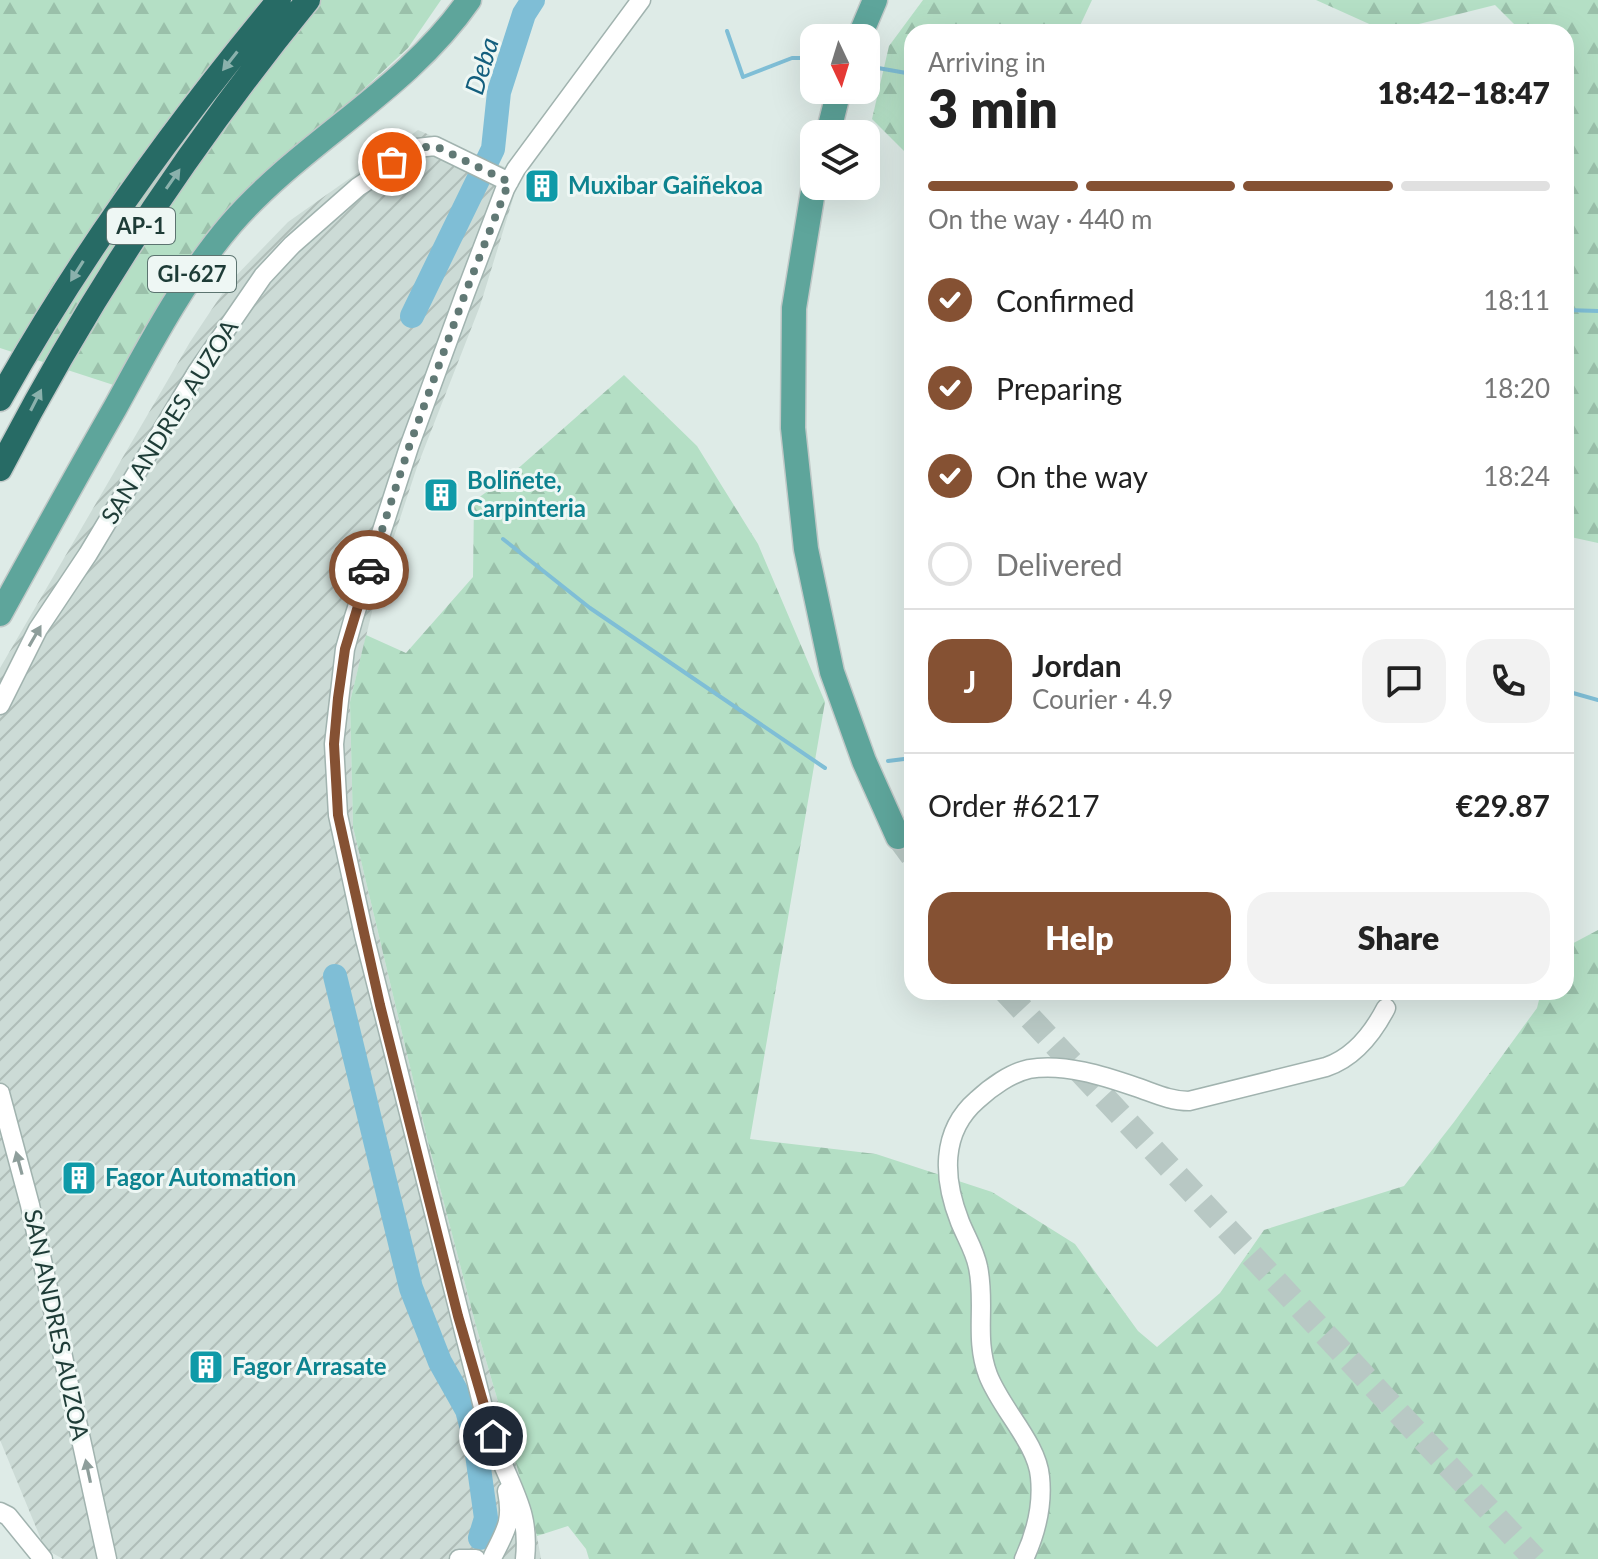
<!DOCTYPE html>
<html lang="en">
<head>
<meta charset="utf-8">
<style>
	body { margin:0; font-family:Lato,sans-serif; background:#f2f2f2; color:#222; height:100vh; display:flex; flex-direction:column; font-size:30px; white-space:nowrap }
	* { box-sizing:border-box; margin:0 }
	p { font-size:26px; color:#767676 }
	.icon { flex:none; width:44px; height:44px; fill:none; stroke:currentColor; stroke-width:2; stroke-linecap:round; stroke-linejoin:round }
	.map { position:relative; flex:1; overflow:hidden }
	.side { position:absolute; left:904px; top:24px; width:670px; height:976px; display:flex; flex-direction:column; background:#fff; border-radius:24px; box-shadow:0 8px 32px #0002 }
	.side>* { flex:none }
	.needle { width:52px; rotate:176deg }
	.tools { position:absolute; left:800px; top:24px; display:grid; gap:16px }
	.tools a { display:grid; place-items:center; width:80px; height:80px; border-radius:16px; background:#fff; box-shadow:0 8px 32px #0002; font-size:40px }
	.pin { position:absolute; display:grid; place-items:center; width:68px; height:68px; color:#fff; margin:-34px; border:4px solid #fff; border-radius:50%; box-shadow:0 2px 8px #0007 }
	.courier { position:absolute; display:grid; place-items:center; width:80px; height:80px; margin:-40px; border:6px solid #855133; border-radius:50%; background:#fff; color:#222; box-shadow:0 2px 10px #0007 }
	.head em { font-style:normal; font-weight:800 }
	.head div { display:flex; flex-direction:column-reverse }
	.head { display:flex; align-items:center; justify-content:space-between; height:136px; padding:0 24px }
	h1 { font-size:52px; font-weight:800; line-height:60px }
	.bar { display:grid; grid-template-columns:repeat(4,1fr); gap:12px 8px; align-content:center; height:96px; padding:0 24px }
	.bar i { height:10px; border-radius:6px; background:#e0e0e0 }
	.bar .active { background:#855133 }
	.bar p { grid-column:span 4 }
	.line { display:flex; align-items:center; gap:20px; padding:0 24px; border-top:2px solid #e0e0e0 }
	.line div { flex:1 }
	.round { display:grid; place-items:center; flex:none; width:84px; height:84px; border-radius:24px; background:#f2f2f2 }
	ol { padding:0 24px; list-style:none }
	li { display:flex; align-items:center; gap:24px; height:88px }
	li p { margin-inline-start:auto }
	li .icon { padding:8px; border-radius:50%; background:#855133; color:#fff; stroke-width:4 }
	li:last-child { color:#767676 }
	li i { width:44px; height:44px; border:4px solid #e0e0e0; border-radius:50% }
	.cta { display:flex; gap:16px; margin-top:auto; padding:16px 24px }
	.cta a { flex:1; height:92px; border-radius:24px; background:#855133; color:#fff; font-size:32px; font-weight:800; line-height:92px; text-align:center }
	.cta a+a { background:#f2f2f2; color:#222 }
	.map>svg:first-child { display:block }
	.industrial { fill:url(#industrial-furrows) }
	.forest { fill:url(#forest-firs) }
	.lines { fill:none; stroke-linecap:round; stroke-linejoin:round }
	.stream { stroke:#7fbed6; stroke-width:4 }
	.river { stroke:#7fbed6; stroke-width:24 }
	.major-tunnel { stroke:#b8c8c4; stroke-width:24; stroke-dasharray:24 12; stroke-linecap:butt }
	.minor-casing { stroke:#a1b3af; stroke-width:21 }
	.major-casing { stroke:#c0c8c7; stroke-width:27 }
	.highway-casing { stroke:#c0c8c7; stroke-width:27 }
	.minor { stroke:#fff; stroke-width:18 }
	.major { stroke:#5ea59b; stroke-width:24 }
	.highway { stroke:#276b65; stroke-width:24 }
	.oneway { fill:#8ab1ac }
	.oneway2 { fill:#8e9e9b }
	.done { stroke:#617975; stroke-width:8; stroke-dasharray:0 14.4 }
	.route { stroke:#855133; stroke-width:10 }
	.labels { text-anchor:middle; stroke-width:6; stroke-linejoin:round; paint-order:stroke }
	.shield { fill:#eef7f4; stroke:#5c7470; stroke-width:2 }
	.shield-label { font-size:22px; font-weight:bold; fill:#1e3c37 }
	.culture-label { font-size:24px; font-weight:bold; fill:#0d838f; stroke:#eef7f4; text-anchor:start }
	.street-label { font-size:24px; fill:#1e3c37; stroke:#eef7f4 }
	.water-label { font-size:26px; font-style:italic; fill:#135e7d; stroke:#eef7f4 }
</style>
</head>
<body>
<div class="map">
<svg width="1598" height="1559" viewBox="0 0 1598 1559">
	<defs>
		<pattern id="industrial-furrows" width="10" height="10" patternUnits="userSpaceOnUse" patternTransform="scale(2)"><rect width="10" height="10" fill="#ccdbd6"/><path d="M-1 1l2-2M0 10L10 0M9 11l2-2" fill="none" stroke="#afbdb8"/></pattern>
		<pattern id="forest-firs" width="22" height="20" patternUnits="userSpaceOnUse" patternTransform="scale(2)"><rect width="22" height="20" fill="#b4dfc5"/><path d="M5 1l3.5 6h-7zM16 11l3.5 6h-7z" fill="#9ac0aa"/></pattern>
	</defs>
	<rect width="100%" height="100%" fill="#deebe7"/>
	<path class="industrial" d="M 418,130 L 507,168 L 516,189 L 480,306 L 417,467 L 380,579 L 350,702 L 353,827 L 427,1138 L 476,1326 L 537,1536 L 541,1559 L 63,1559 L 45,1549 L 0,1440 L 0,668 L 190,342 L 230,282 L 288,222 Z"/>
	<path class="forest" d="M 0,0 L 441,0 L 408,48 L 272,174 L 210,234 L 135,392 L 0,348 Z
		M 923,0 L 1092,0 L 1077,32 L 912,32 L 912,153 L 908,155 L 872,119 L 889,46 Z
		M 1316,0 L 1598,0 L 1598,543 L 1566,536 L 1566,221 L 1568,217 L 1566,208 L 1566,32 L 1522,32 L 1495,5 L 1387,32 Z
		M 624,375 L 697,446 L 758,544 L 825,702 L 750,1139 L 876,1154 L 992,1192 L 1075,1244 L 1138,1331 L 1157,1347 L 1220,1293 L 1264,1230 L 1404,1186 L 1454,1122 L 1537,1008 L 1541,992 L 1566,992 L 1566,947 L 1598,930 L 1598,1559 L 589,1559 L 586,1549 L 568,1526 L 537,1536 L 476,1326 L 427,1138 L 353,827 L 350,702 L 366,635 L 406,653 L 473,577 L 474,501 L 514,472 Z"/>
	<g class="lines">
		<path class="stream" d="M 727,31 L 743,77 L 792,58 L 814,58
			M 878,68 L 912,74
			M 1566,310 L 1598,311
			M 503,539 L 590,608 L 825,768
			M 1566,691 L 1598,700
			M 888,761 L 912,758"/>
		<path class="river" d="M 412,316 L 493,149 L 499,92 L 524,14 L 533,0
			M 335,976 L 411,1288 L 440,1362 L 467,1410 L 475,1440 L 486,1518 L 480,1538"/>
		<path class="major-tunnel" d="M 898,837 L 912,856
			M 1006,992 L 1535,1559"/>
		<defs>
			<path id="minor" d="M 0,705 L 38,629 L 88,554 L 197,372 L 263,276 L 292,245 L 358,187 L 417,148 L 435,146 L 509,182
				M 0,1093 L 30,1205 L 107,1559
				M 0,1512 L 8,1516 L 43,1559
				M 493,1556 C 506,1530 513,1521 507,1491
				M 459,1559 L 476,1559
				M 525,1559 C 529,1520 519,1502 504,1467 C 495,1448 490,1427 483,1407 L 364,935 L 338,815 L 334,744 L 345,649 L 354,617 L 409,447 L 465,294 L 505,189 L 516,169 L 641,0
				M 1024,1559 C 1036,1533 1043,1506 1040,1477 C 1037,1443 1001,1409 988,1375 C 974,1338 986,1304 978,1267 C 975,1251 966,1237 960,1222 C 943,1179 940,1132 977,1100 C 991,1087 1011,1073 1029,1069 C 1064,1063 1104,1076 1136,1087 C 1154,1093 1170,1101 1189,1101 L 1326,1067 C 1353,1058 1373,1033 1386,1008"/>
			<path id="major" d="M 859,38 L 875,0
				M 828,134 L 839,90
				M 814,185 L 794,308 L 793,428 L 806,549 L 832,672 L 864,761 L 898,837
				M 0,614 C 38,545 76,476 115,408 C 150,344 184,279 231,224 C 303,141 406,91 469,0"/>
			<path id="highway" d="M 0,399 C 79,257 175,125 279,0
				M 0,469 C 86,302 189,146 308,0"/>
		</defs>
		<use href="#minor" class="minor-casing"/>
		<use href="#major" class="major-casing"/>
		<use href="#highway" class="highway-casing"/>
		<use href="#minor" class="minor"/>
		<use href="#major" class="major"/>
		<use href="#highway" class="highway"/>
	</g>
	<defs><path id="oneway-solid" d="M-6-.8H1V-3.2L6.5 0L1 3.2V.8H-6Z" transform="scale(2)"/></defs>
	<g class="oneway">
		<use href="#oneway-solid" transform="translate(230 61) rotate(128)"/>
		<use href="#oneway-solid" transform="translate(173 179) rotate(-55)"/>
		<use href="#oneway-solid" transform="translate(77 271) rotate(122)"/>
		<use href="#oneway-solid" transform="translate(36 400) rotate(-63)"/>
	</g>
	<g class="oneway2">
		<use href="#oneway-solid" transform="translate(35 636) rotate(-60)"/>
		<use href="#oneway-solid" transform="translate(19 1163) rotate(-105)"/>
		<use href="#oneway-solid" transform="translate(88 1471) rotate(-102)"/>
	</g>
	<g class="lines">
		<path class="done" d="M 369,570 L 409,447 L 465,294 L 509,182 L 435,146 L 417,148 L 392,162"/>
		<path class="route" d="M 369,570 L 345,649 L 338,698 L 334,744 L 338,815 L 380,1005 L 458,1316 L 493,1436"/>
	</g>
	<defs>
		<symbol id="building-square" viewBox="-11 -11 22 22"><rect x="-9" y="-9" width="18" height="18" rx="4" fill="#0f9aa8" stroke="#eef7f4"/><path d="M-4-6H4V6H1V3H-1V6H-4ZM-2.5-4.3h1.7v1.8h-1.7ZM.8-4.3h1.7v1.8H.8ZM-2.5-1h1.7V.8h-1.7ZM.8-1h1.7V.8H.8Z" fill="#fff"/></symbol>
	</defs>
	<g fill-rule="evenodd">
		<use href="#building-square" x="522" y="166" width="40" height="40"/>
		<use href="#building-square" x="421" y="475" width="40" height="40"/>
		<use href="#building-square" x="59" y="1158" width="40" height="40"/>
		<use href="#building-square" x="186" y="1347" width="40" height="40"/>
	</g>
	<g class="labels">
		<g class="shield">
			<rect x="107" y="208" width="68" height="36" rx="6"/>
			<rect x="148" y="256" width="88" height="36" rx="6"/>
		</g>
		<g class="shield-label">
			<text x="141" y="234">AP-1</text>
			<text x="192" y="282">GI-627</text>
		</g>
		<g class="culture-label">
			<text x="568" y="194">Muxibar Gaiñekoa</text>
			<text x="467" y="489">Boliñete,<tspan x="467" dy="28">Carpinteria</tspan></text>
			<text x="105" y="1186">Fagor Automation</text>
			<text x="232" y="1375">Fagor Arrasate</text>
		</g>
		<g class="street-label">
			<text transform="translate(170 422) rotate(-58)" y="8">SAN ANDRES AUZOA</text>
			<text transform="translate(56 1325) rotate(78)" y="8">SAN ANDRES AUZOA</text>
		</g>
		<g class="water-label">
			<text transform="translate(482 66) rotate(-73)" y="9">Deba</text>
		</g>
	</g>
</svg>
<div class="tools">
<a><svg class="needle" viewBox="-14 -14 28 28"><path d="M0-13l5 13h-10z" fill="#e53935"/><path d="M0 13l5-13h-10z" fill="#767676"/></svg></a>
<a><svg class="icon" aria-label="layers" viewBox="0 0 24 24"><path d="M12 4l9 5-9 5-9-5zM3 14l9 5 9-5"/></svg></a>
</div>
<div class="pin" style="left:392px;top:162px;background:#ea580c"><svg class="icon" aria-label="bag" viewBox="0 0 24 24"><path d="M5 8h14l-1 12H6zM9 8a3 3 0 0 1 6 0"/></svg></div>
<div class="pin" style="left:493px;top:1436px;background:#1f2937"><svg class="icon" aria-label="home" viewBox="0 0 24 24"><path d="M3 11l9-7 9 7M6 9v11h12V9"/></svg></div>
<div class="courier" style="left:369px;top:570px"><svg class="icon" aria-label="car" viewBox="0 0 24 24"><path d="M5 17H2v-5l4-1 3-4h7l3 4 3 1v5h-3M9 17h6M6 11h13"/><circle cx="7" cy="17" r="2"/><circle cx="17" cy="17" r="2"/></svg></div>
<section class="side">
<div class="head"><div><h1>3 min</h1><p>Arriving in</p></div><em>18:42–18:47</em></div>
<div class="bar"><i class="active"></i><i class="active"></i><i class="active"></i><i></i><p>On the way · 440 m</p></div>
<ol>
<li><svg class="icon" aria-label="check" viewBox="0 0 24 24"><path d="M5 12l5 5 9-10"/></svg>Confirmed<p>18:11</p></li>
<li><svg class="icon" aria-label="check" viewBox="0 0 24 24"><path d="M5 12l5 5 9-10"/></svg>Preparing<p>18:20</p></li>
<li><svg class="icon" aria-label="check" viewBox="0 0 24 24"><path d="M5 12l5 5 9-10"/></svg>On the way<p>18:24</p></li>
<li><i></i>Delivered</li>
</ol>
<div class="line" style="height:144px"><b class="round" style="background:#855133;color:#fff">J</b><div><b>Jordan</b><p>Courier · 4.9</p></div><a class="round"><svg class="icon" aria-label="chat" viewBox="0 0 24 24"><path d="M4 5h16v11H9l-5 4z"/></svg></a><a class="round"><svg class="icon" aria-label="phone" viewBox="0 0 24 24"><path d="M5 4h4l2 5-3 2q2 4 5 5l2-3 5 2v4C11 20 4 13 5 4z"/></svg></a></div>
<div class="line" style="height:104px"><div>Order #6217</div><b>€29.87</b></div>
<div class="cta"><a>Help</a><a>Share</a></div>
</section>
</div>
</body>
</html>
